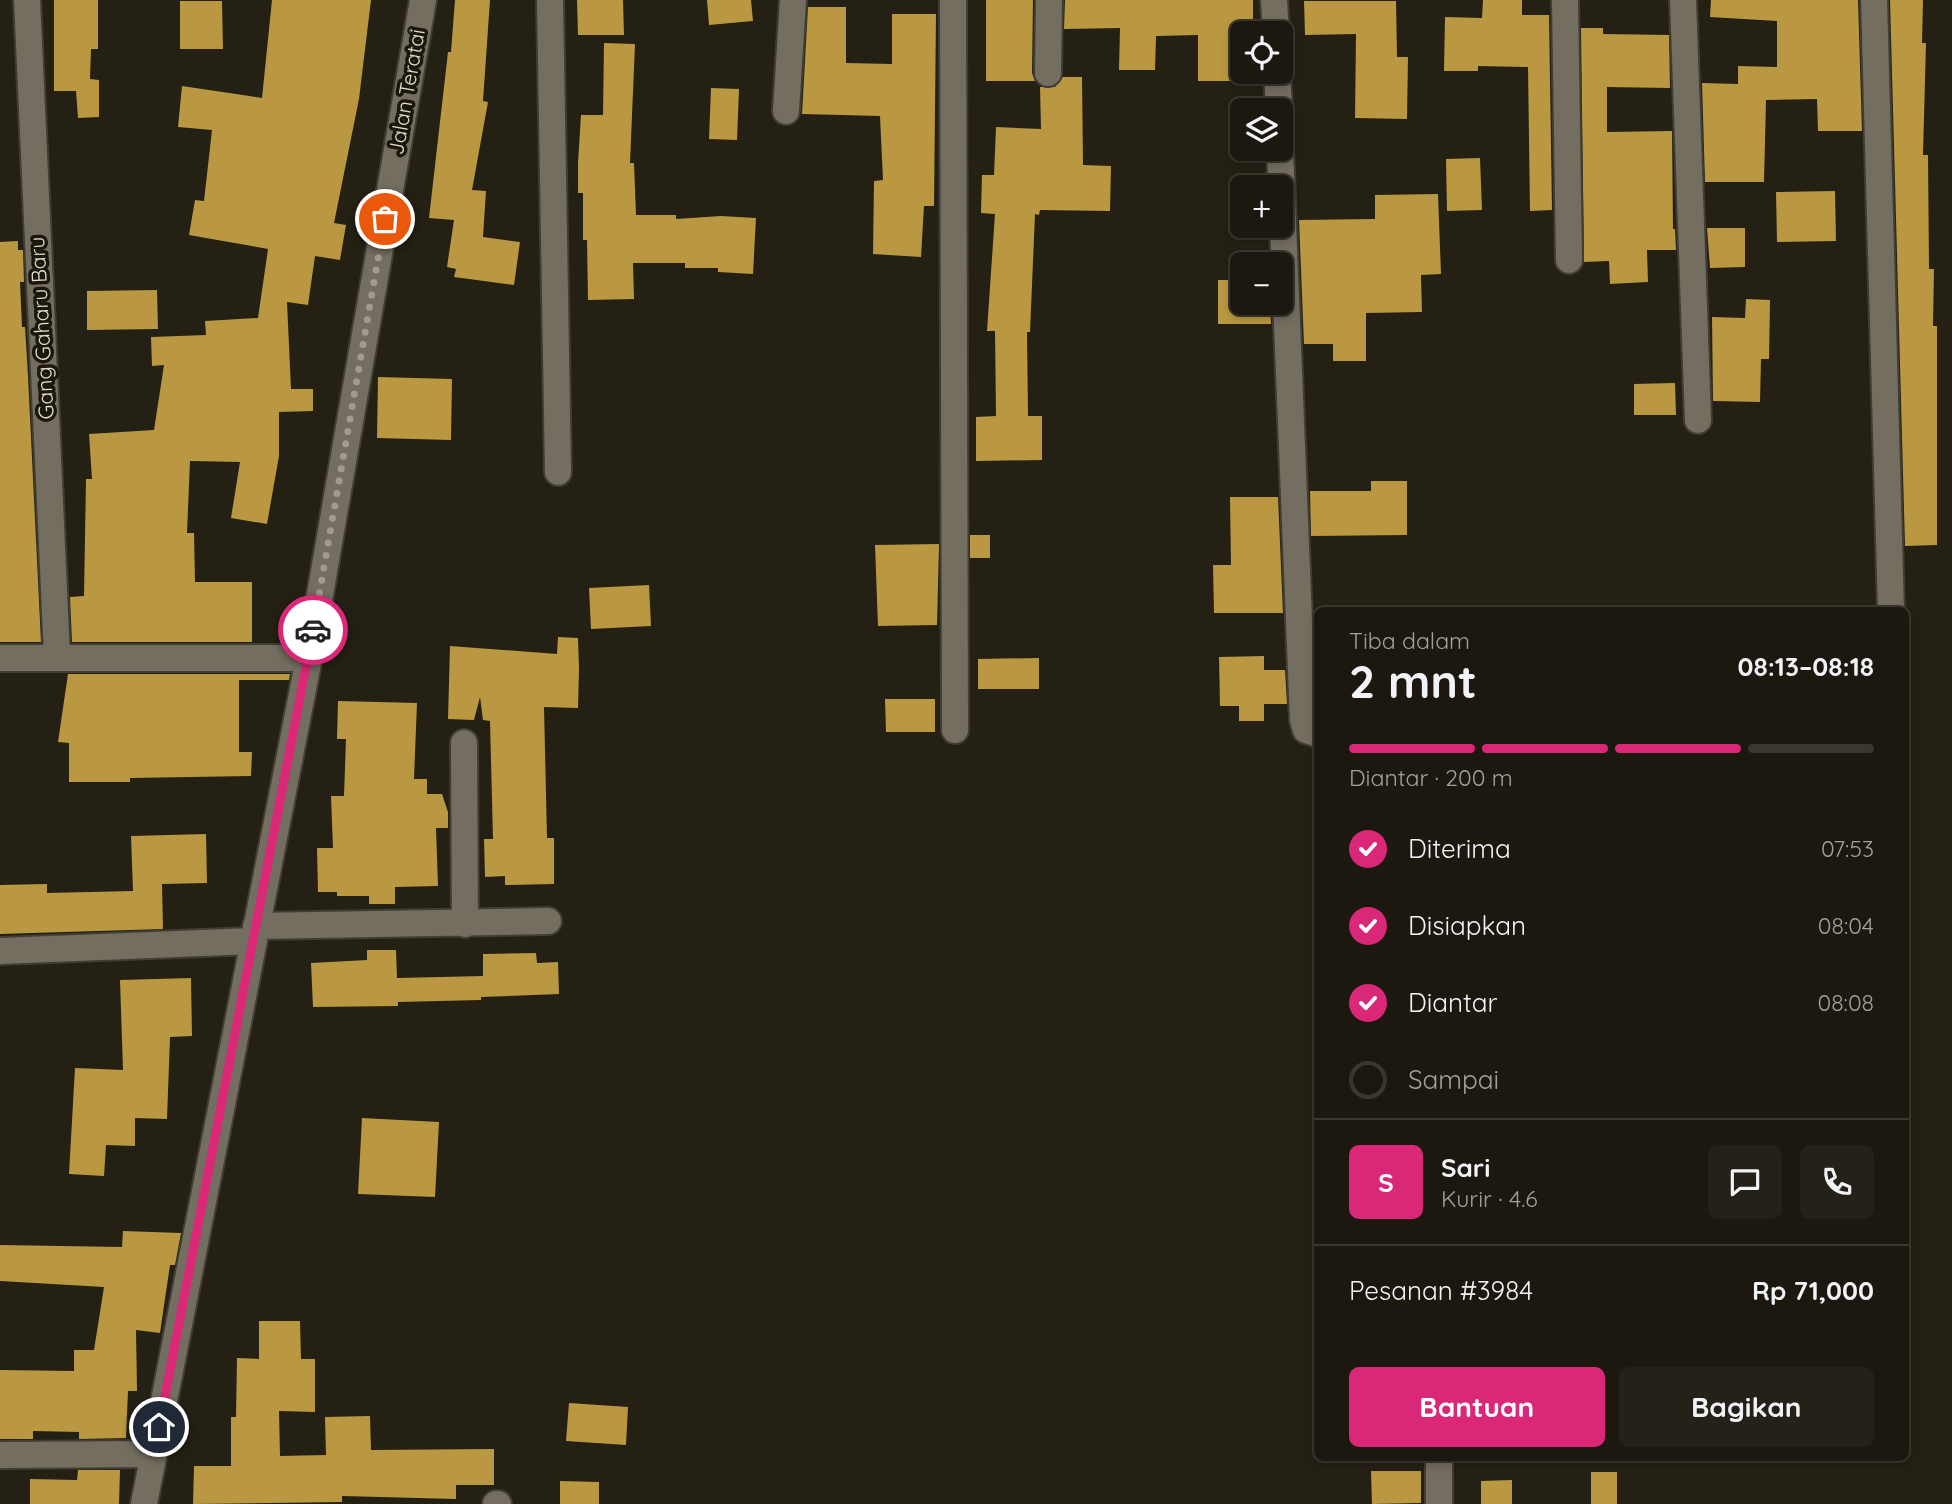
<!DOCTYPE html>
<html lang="id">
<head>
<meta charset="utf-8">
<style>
	body { margin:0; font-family:Quicksand,sans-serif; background:#252118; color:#f1f3f6; height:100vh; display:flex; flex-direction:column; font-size:26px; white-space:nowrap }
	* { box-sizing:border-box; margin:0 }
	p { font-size:23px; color:#a0a09e }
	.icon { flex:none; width:38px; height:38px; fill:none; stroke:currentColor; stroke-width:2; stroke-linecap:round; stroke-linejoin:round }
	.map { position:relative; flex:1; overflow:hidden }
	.drawer { position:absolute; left:1314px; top:607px; width:595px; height:854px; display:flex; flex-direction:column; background:#1c180f; border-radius:10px; box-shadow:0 4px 10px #0003,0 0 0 2px #3a372f }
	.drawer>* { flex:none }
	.controls { position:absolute; left:1230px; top:21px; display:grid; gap:14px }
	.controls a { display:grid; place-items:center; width:63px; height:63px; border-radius:10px; background:#1c180f; box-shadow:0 4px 10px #0003,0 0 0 2px #3a372f; font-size:35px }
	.pin { position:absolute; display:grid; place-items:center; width:60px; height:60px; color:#fff; margin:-30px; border:4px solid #fff; border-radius:50%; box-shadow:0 2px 7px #0007 }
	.courier { position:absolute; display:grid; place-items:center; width:70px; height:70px; margin:-35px; border:5px solid #db2777; border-radius:50%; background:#fff; color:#222; box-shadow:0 2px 9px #0007 }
	.summary em { font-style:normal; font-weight:800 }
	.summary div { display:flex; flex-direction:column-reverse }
	.summary { display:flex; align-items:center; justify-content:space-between; height:119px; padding:0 35px }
	h1 { font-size:46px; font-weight:800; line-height:52px }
	.bar { display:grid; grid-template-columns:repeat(4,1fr); gap:10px 7px; align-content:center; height:84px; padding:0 35px }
	.bar i { height:9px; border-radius:5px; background:#3a372f }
	.bar .active { background:#db2777 }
	.bar p { grid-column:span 4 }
	.line { display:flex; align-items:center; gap:18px; padding:0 35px; border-top:2px solid #3a372f }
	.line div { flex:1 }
	.round { display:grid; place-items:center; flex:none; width:74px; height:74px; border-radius:10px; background:#252118 }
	ol { padding:0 35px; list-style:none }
	li { display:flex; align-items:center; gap:21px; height:77px }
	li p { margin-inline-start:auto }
	li .icon { padding:7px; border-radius:50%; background:#db2777; color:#fff; stroke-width:4 }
	li:last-child { color:#a0a09e }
	li i { width:38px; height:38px; border:4px solid #3a372f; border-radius:50% }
	.primary-button { display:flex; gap:14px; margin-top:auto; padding:14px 35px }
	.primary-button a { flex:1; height:80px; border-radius:10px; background:#db2777; color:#fff; font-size:28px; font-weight:800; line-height:80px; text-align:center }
	.primary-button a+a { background:#252118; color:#f1f3f6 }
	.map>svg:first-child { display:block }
	.building { fill:#ba9841 }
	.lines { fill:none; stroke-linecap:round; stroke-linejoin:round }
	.minor-casing { stroke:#403d35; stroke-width:30 }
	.minor { stroke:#746e60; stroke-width:26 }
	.done { stroke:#9f9b91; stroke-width:7; stroke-dasharray:0 12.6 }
	.route { stroke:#db2777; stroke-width:9 }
	.labels { text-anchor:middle; stroke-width:7; stroke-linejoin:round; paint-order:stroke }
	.street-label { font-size:21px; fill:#e0ddd5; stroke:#1c170b }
</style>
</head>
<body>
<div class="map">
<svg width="1952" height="1504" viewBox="0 0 1952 1504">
	<rect width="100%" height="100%" fill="#252014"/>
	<path class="building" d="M 54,0 L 98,0 L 98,49 L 91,49 L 90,79 L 99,80 L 99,117 L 78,118 L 76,91 L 54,91 Z
		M 272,0 L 371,0 L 359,99 L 334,223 L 346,225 L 340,260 L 315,256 L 308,305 L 287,302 L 291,389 L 313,389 L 313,411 L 279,412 L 279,456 L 267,524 L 231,518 L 240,462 L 190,461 L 187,533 L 194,533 L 195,582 L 252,582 L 252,642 L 72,642 L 70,597 L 84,596 L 86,479 L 92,479 L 89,434 L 154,430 L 164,365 L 152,366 L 151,337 L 206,335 L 205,321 L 258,318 L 268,249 L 189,235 L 195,200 L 204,201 L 212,130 L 178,127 L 182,86 L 262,98 Z
		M 455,0 L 490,0 L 483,101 L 488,102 L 472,190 L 486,191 L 483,237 L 520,242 L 514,285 L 454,277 L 456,269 L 447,267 L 454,220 L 429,218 L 448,52 L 451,52 Z
		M 577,0 L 623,0 L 624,35 L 578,35 Z
		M 707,0 L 751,0 L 753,21 L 709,25 Z
		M 986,0 L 1033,0 L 1032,73 L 1035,81 L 986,81 Z
		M 1065,0 L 1253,0 L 1253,33 L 1242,33 L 1242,72 L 1251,72 L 1251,81 L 1198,81 L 1198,35 L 1156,36 L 1155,70 L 1119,70 L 1120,28 L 1064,29 Z
		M 1483,0 L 1522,0 L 1522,15 L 1549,15 L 1552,210 L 1530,211 L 1528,67 L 1478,66 L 1478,71 L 1444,71 L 1445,17 L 1482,18 Z
		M 1711,0 L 1858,0 L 1862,131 L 1818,131 L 1817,99 L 1766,100 L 1764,182 L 1705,182 L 1702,83 L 1738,84 L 1738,66 L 1777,67 L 1777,21 L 1710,17 Z
		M 1890,0 L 1923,0 L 1922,43 L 1926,43 L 1923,155 L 1928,155 L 1929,269 L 1934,269 L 1933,326 L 1937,326 L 1937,545 L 1905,546 Z
		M 180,1 L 222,1 L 223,49 L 180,49 Z
		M 1304,1 L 1396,1 L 1397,57 L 1408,57 L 1407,119 L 1355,118 L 1356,34 L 1305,35 Z
		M 808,7 L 846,7 L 846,63 L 892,64 L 892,14 L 936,14 L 934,206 L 924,206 L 921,257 L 873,254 L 874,181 L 883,180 L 880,116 L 802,114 Z
		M 1581,28 L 1603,28 L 1603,34 L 1669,35 L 1670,88 L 1607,87 L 1607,132 L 1672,131 L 1673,229 L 1675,229 L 1676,250 L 1647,250 L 1648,282 L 1610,284 L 1609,261 L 1584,262 Z
		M 604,43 L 635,44 L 630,163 L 634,163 L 636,215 L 676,215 L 676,219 L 721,216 L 756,218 L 753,274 L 718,272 L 718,268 L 685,268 L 685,263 L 633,263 L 634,299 L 588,300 L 587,240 L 583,240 L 583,193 L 578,193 L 578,163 L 581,115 L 603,115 Z
		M 1063,77 L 1082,77 L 1083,165 L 1111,166 L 1110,211 L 1040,210 L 1039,215 L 1035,214 L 1030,332 L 1027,332 L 1028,416 L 1042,416 L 1042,460 L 976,461 L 976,417 L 996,416 L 995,331 L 987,331 L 995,214 L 981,213 L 982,175 L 994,175 L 996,127 L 1041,129 L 1040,87 L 1055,87 Z
		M 711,88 L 739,89 L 737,140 L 709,139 Z
		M 1480,158 L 1482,210 L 1447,211 L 1446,159 Z
		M 1835,191 L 1836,241 L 1777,242 L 1776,192 Z
		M 1438,194 L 1441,274 L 1421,275 L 1422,312 L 1366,313 L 1366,361 L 1333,361 L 1333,344 L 1304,344 L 1299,220 L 1375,219 L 1375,195 Z
		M 1707,228 L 1745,228 L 1745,267 L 1710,268 Z
		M 18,241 L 18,250 L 23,250 L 24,282 L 20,282 L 22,327 L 25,327 L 28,376 L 41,642 L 0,642 L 0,242 Z
		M 1218,280 L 1242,280 L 1242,303 L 1270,303 L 1271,324 L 1218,324 Z
		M 157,290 L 158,329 L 87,330 L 87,291 Z
		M 1746,299 L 1770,300 L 1769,359 L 1761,359 L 1760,402 L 1713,401 L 1712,317 L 1745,318 Z
		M 378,377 L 452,379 L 451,440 L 377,438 Z
		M 1675,383 L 1676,415 L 1634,415 L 1634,384 Z
		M 1371,481 L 1407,481 L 1407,535 L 1311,536 L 1310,491 L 1371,491 Z
		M 1230,497 L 1278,497 L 1283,613 L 1214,613 L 1213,565 L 1231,565 Z
		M 970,535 L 990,535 L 990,558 L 970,558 Z
		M 939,544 L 937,625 L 878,626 L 875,545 Z
		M 649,585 L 651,626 L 591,629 L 589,588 Z
		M 558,637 L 578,638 L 579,669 L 578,708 L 544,707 L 547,838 L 554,838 L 554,884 L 505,885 L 505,876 L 485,877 L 484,839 L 493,839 L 490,721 L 483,720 L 480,697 L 474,720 L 448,719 L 450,646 L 557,654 Z
		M 1264,656 L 1264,670 L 1285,670 L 1287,704 L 1264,704 L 1264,721 L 1239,721 L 1239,706 L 1220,706 L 1219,657 Z
		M 1039,658 L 1039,689 L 978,689 L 978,659 Z
		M 68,674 L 290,674 L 289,680 L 239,680 L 239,752 L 252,752 L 251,776 L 130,778 L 130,782 L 69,782 L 69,743 L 58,742 Z
		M 885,699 L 935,699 L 935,732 L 886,732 Z
		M 338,701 L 417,703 L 414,779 L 427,779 L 427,794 L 442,794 L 448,812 L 448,828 L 436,828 L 438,886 L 395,887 L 395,904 L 369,904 L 369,896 L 337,896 L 337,892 L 318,892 L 317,848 L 333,848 L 331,796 L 344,796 L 346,739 L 337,739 Z
		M 206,834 L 207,883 L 162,884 L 163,929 L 0,934 L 0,885 L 47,884 L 47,893 L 133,891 L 131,836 Z
		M 367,950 L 396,950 L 397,978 L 483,976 L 483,954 L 536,953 L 537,963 L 558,962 L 559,994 L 481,997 L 481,1000 L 398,1002 L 398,1006 L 313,1007 L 311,963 L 367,960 Z
		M 191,978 L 192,1036 L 170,1037 L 167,1119 L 135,1118 L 135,1146 L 106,1145 L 104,1176 L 69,1174 L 75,1068 L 123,1070 L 120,980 Z
		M 362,1118 L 439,1122 L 435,1197 L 358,1194 Z
		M 123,1231 L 181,1233 L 175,1265 L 170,1265 L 160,1333 L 136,1330 L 137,1391 L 128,1391 L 126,1438 L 79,1439 L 79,1432 L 33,1431 L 33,1439 L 0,1439 L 0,1370 L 74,1371 L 74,1350 L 94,1350 L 104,1287 L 0,1281 L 0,1245 L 122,1247 Z
		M 259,1321 L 300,1321 L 301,1359 L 315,1359 L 315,1412 L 279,1411 L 280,1456 L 326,1455 L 325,1417 L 370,1416 L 371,1450 L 494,1449 L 494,1485 L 456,1485 L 456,1499 L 342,1496 L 342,1502 L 193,1504 L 194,1466 L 231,1466 L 231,1417 L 236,1417 L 237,1358 L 259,1359 Z
		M 569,1403 L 628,1407 L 626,1445 L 566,1441 Z
		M 78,1470 L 120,1470 L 119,1504 L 30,1504 L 30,1479 L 77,1480 Z
		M 1371,1471 L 1421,1471 L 1421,1503 L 1372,1504 Z
		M 1591,1472 L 1617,1472 L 1617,1504 L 1591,1504 Z
		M 1512,1480 L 1512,1504 L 1481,1504 L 1481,1481 Z
		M 560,1481 L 599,1482 L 599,1504 L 560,1504 Z"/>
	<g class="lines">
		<defs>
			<path id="minor" d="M 27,0 L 57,656
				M 550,0 L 558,472
				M 953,0 L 955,730
				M 1274,0 L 1276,33
				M 1565,0 L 1569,260
				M 1683,0 L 1698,420
				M 1874,0 L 1891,611
				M 1277,72 L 1279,110
				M 1048,73 L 1049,0
				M 786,111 L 793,0
				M 1280,149 L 1303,720 L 1306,730 L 1318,734
				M 0,658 L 309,658
				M 464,743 L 465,924
				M 256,926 L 548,921
				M 0,951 L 253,941
				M 0,1455 L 154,1454
				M 1439,1458 L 1439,1504
				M 144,1504 L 309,658 L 423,0
				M 496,1504 L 498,1504"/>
		</defs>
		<use href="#minor" class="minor-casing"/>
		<use href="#minor" class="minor"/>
	</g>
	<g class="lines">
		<path class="done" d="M 313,630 L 385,219"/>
		<path class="route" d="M 159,1427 L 313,630"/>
	</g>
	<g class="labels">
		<g class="street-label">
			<text transform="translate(407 92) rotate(-80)" y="7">Jalan Teratai</text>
			<text transform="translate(42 328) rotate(-93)" y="7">Gang Gaharu Baru</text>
		</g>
	</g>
</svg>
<div class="controls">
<a><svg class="icon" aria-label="locate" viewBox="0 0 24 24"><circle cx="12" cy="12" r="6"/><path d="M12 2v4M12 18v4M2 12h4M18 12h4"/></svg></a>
<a><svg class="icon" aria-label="layers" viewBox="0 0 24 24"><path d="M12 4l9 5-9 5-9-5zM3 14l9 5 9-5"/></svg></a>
<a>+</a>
<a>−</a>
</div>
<div class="pin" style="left:385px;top:219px;background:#ea580c"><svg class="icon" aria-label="bag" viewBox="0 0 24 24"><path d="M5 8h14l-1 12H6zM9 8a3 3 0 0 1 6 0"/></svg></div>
<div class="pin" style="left:159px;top:1427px;background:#1f2937"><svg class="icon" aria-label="home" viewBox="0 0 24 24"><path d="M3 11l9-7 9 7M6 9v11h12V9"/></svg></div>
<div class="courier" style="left:313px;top:630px"><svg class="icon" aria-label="car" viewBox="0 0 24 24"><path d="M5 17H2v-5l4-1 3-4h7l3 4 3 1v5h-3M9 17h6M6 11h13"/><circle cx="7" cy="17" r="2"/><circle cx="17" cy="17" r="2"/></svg></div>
<section class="drawer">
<div class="summary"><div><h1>2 mnt</h1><p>Tiba dalam</p></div><em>08:13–08:18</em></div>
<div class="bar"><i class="active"></i><i class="active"></i><i class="active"></i><i></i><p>Diantar · 200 m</p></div>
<ol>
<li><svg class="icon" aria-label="check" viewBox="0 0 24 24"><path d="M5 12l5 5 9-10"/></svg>Diterima<p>07:53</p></li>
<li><svg class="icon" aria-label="check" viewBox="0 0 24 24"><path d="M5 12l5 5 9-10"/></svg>Disiapkan<p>08:04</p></li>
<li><svg class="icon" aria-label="check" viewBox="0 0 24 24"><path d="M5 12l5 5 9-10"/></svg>Diantar<p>08:08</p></li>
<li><i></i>Sampai</li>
</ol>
<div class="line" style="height:126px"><b class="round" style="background:#db2777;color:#fff">S</b><div><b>Sari</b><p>Kurir · 4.6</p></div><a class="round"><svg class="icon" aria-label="chat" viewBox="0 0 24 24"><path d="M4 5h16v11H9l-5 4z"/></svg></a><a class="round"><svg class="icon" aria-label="phone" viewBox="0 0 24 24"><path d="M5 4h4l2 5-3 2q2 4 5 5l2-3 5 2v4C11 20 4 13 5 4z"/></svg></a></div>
<div class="line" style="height:91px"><div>Pesanan #3984</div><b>Rp 71,000</b></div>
<div class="primary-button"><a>Bantuan</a><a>Bagikan</a></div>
</section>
</div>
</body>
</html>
